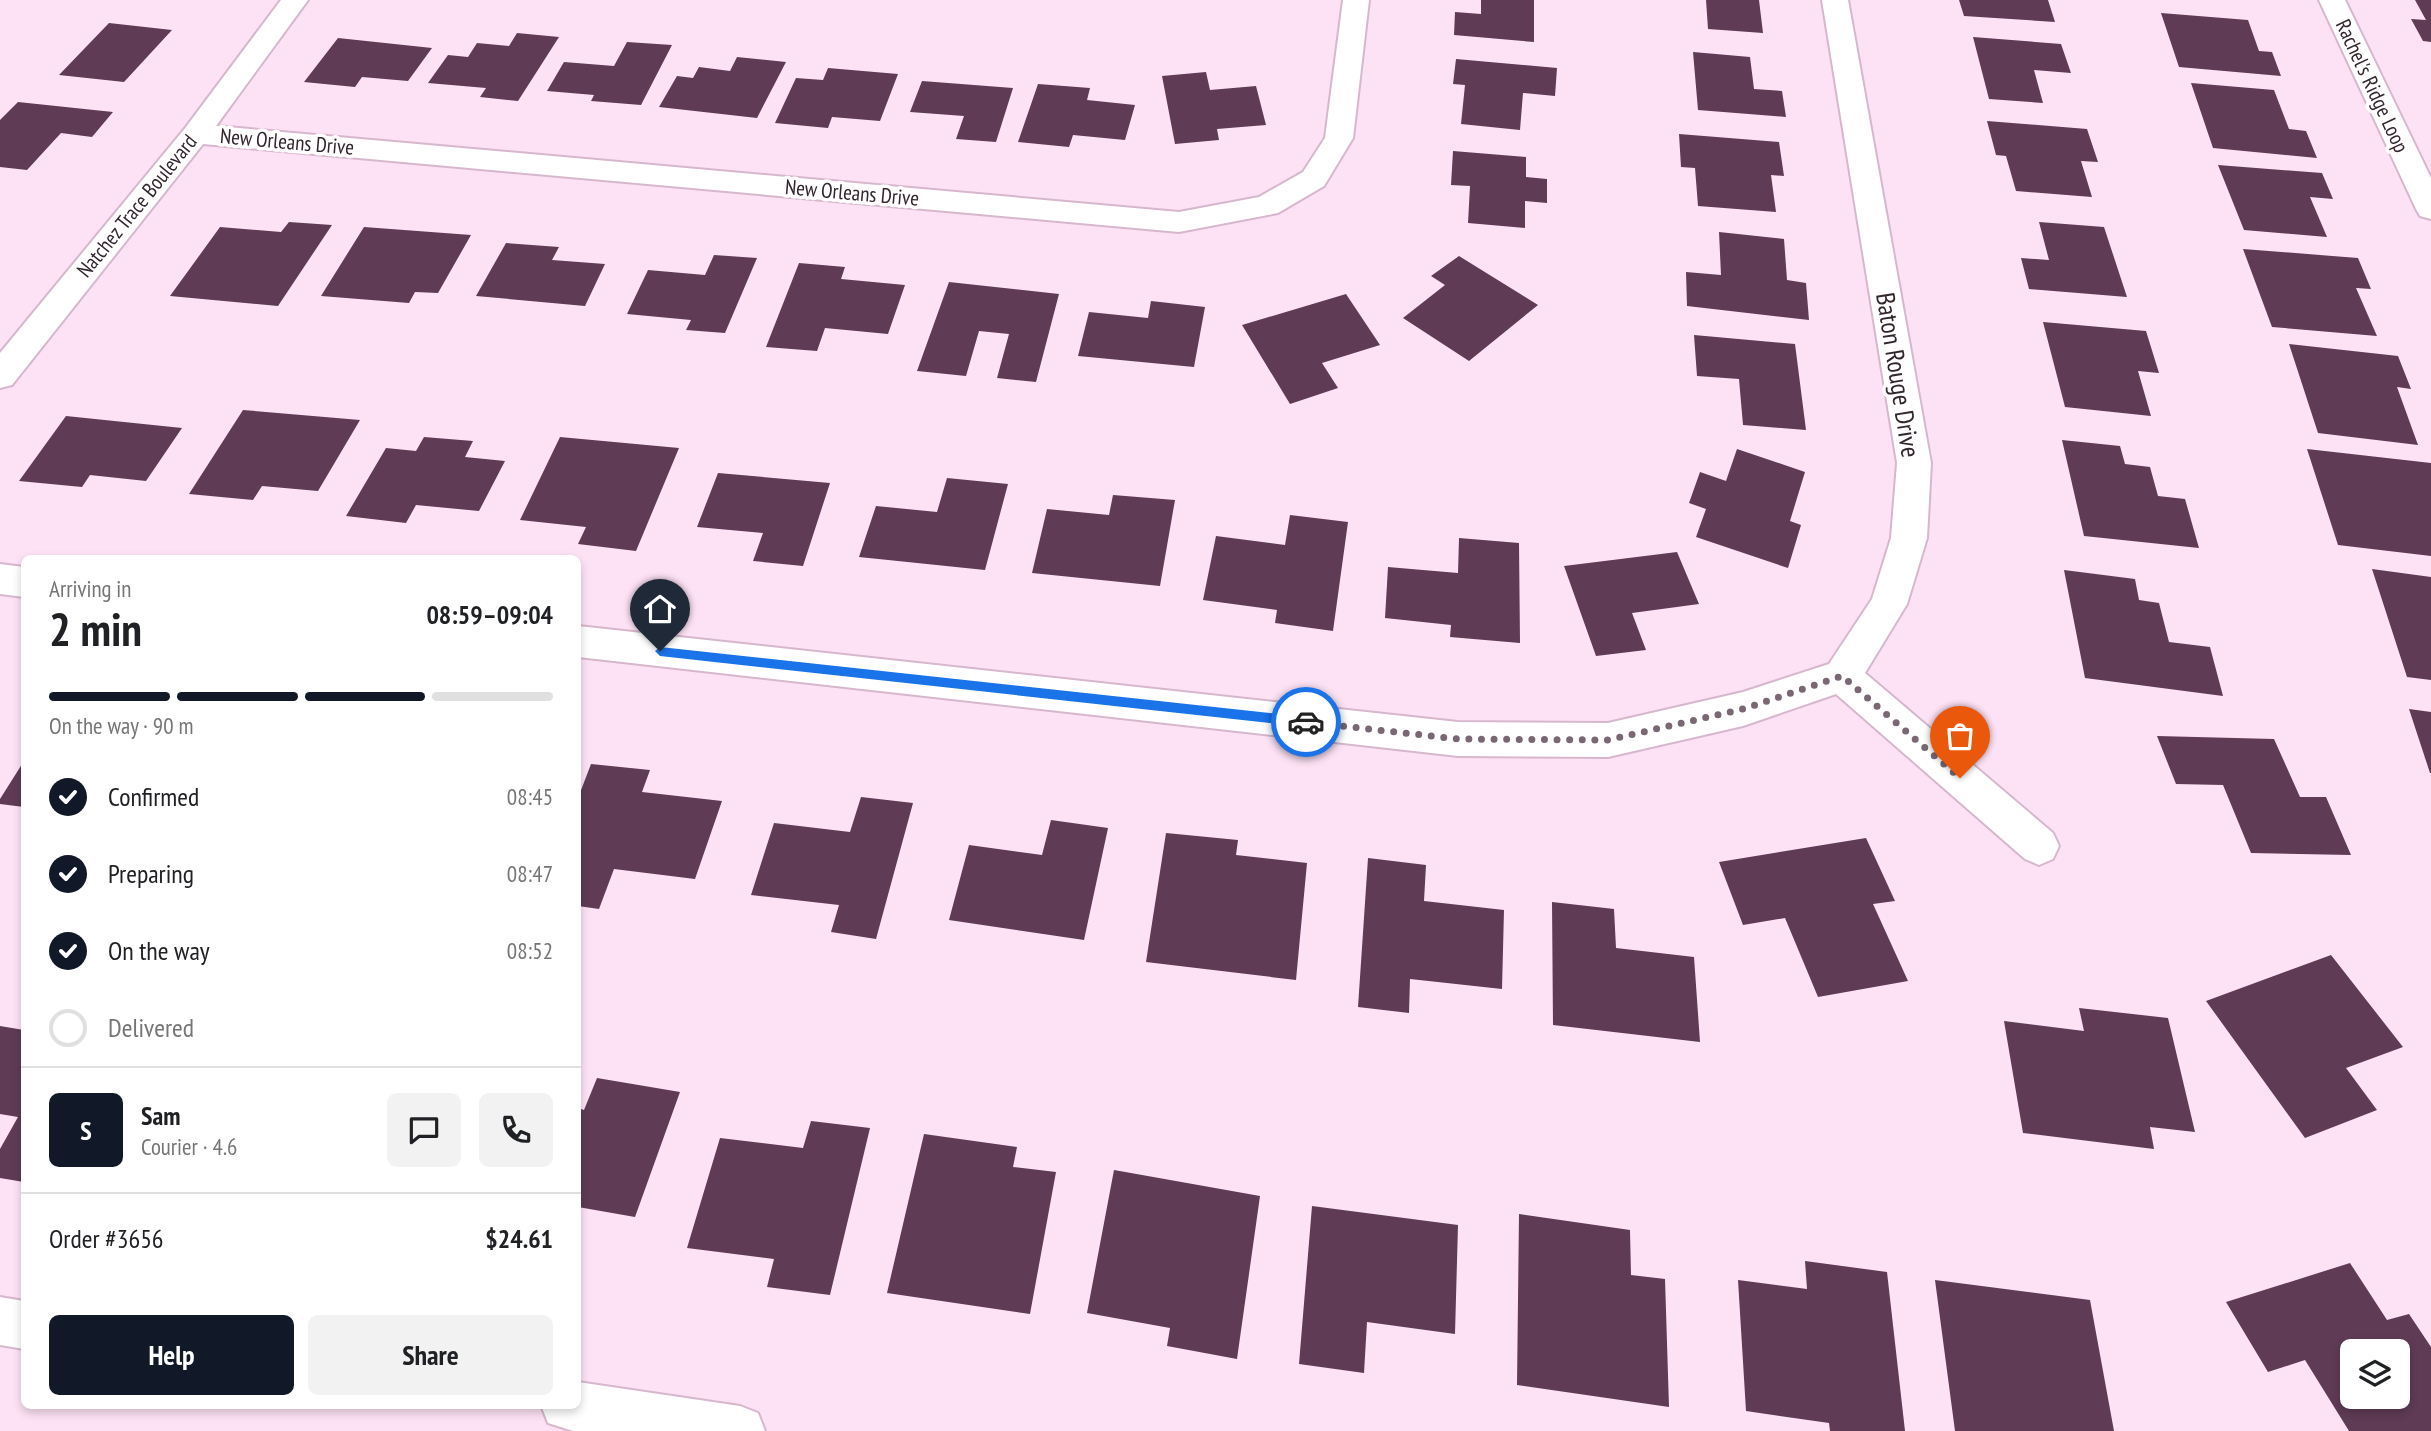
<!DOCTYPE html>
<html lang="en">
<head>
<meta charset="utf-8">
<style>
	body { margin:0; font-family:"PT Sans Narrow",sans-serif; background:#f2f2f2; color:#202124; height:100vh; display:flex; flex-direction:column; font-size:26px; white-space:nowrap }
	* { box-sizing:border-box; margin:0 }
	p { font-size:23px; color:#757577 }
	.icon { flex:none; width:38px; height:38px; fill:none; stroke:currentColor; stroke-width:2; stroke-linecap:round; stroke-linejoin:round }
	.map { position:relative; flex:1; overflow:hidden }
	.sheet { position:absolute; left:21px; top:555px; width:560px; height:854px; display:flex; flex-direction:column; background:#fff; border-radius:10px; box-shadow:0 4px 10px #0003 }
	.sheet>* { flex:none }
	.controls { position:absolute; left:2340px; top:1339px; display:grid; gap:14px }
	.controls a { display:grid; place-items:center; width:70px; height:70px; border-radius:10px; background:#fff; box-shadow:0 4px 10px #0003; font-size:35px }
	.pin { position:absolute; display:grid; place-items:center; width:60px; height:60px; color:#fff; margin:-72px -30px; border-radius:50% 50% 50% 0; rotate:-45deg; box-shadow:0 0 7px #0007 }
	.pin .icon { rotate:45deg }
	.courier { position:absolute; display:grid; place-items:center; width:70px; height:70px; margin:-35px; border:5px solid #1a73e8; border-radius:50%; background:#fff; color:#222; box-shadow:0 2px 9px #0007 }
	.overview em { font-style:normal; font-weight:700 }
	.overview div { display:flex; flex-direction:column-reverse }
	.overview { display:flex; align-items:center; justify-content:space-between; height:119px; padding:0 28px }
	h1 { font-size:46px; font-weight:700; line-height:52px }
	.bar { display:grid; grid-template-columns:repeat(4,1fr); gap:10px 7px; align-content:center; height:84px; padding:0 28px }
	.bar i { height:9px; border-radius:5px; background:#e0e0e0 }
	.bar .selected { background:#111827 }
	.bar p { grid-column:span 4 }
	.line { display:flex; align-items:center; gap:18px; padding:0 28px; border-top:2px solid #e0e0e0 }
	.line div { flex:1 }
	.round { display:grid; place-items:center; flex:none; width:74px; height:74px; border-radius:10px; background:#f2f2f2 }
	ol { padding:0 28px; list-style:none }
	li { display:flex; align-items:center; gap:21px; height:77px }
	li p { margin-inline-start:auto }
	li .icon { padding:7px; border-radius:50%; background:#111827; color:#fff; stroke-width:4 }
	li:last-child { color:#757577 }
	li i { width:38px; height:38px; border:4px solid #e0e0e0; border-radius:50% }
	.button { display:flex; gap:14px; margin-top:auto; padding:14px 28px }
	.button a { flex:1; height:80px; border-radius:10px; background:#111827; color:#fff; font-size:28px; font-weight:700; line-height:80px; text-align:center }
	.button a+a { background:#f2f2f2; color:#202124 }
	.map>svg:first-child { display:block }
	.building { fill:#5f3b55; fill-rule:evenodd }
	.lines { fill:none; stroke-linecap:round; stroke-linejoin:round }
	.street-casing { stroke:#d7b7cd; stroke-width:4 }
	.street { fill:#fff; fill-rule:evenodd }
	.route { fill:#1a73e8 }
	.done { stroke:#796874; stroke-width:7; stroke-dasharray:0 12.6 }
	.labels { text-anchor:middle; stroke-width:7; stroke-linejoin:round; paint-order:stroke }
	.far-street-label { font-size:21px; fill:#32262e; stroke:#fff }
	.street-label { font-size:26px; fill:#32262e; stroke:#fff }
</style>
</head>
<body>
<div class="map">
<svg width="2431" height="1431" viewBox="0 0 2431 1431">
	<rect width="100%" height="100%" fill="#fde2f5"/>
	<path class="building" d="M 1481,0 L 1534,0 L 1534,42 L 1454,35 L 1455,12 L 1481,14 Z
		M 1706,0 L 1759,0 L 1763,33 L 1708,29 Z
		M 1959,0 L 2048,0 L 2055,22 L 1964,16 Z
		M 2415,0 L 2431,0 L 2431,42 L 2423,41 L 2411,19 L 2426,20 Z
		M 2161,13 L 2248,20 L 2259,51 L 2272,52 L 2281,76 L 2179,67 Z
		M 109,23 L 172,30 L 124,82 L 59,75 Z
		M 517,33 L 559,37 L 518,101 L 480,97 L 486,88 L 428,83 L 448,55 L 468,57 L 477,43 L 509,46 Z
		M 1973,37 L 2061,44 L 2071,73 L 2034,70 L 2043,103 L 1989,99 Z
		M 338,38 L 432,48 L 408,81 L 362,77 L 355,87 L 304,82 Z
		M 627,42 L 672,45 L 641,105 L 591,101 L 594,95 L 547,91 L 564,62 L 614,66 Z
		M 1693,52 L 1750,57 L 1754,89 L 1782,91 L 1786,117 L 1698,110 Z
		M 737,57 L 786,62 L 757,118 L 659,107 L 677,76 L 693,78 L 699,67 L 730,71 Z
		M 1456,59 L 1557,68 L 1555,96 L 1523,93 L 1520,130 L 1461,124 L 1465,85 L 1453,84 Z
		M 828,68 L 898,74 L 880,121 L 832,117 L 828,128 L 775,123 L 796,78 L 823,80 Z
		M 1206,72 L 1210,90 L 1256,86 L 1266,125 L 1217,129 L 1219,140 L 1175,144 L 1162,76 Z
		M 922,81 L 1013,88 L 996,142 L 956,139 L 964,116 L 910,112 Z
		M 2191,83 L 2274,90 L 2289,129 L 2306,131 L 2317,158 L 2213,148 Z
		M 1038,84 L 1090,88 L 1087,100 L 1135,105 L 1125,140 L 1073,135 L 1069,147 L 1018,142 Z
		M 18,102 L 113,112 L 92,137 L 61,133 L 27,170 L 0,167 L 0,120 Z
		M 1987,121 L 2087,129 L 2098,162 L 2081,161 L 2092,197 L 2016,191 L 2006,156 L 1996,155 Z
		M 1679,134 L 1779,142 L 1784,176 L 1771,175 L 1776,212 L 1698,206 L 1695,168 L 1681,167 Z
		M 1453,151 L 1526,157 L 1526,177 L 1547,179 L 1547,203 L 1525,201 L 1525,228 L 1468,223 L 1470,186 L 1451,185 Z
		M 2218,165 L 2322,173 L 2333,199 L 2310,197 L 2327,237 L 2244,230 Z
		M 289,222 L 332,225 L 278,306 L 170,296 L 220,227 L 281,232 Z
		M 2039,222 L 2104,227 L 2127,297 L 2029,289 L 2021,258 L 2049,260 Z
		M 364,227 L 471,235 L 438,293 L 415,292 L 409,303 L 321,296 Z
		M 1719,232 L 1784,239 L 1787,280 L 1806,283 L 1809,320 L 1687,306 L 1686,272 L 1721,275 Z
		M 506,243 L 559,247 L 552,260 L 605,264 L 585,306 L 476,296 Z
		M 2243,249 L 2358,258 L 2371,289 L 2356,288 L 2377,336 L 2272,327 Z
		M 714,255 L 757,258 L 725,333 L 686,330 L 691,320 L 627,314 L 648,270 L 705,275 Z
		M 1459,256 L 1538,305 L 1469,361 L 1403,318 L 1445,285 L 1431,276 Z
		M 799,263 L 845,267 L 841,279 L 905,285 L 888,334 L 825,328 L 817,351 L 766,347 Z
		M 949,282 L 1059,294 L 1036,382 L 997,378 L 1009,334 L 979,331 L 966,376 L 917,371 Z
		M 1346,294 L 1380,345 L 1322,363 L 1338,388 L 1290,404 L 1242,325 Z
		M 1151,301 L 1205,307 L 1194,367 L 1078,356 L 1089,312 L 1148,318 Z
		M 2043,322 L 2146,331 L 2159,373 L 2138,371 L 2151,416 L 2065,407 Z
		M 1694,335 L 1795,344 L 1806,430 L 1743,425 L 1739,379 L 1697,376 Z
		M 2289,344 L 2398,356 L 2411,389 L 2397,387 L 2418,445 L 2318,433 Z
		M 243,410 L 360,420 L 318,491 L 262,486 L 253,500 L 189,494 Z
		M 66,416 L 182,428 L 146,481 L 90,475 L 82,487 L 19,481 Z
		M 424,437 L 473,441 L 465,457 L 505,461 L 479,511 L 416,505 L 406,523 L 346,516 L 386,448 L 416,451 Z
		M 560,437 L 679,448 L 636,551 L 578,544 L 586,527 L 520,520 Z
		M 2062,440 L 2120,446 L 2125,464 L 2150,467 L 2158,496 L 2185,499 L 2199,548 L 2084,536 Z
		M 1737,449 L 1805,472 L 1790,521 L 1801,525 L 1788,568 L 1696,537 L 1706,509 L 1689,503 L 1700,472 L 1726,481 Z
		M 2307,449 L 2431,463 L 2431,556 L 2338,545 Z
		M 718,473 L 830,483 L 803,566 L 753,561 L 763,533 L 697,527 Z
		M 947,478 L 1008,484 L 985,570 L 859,557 L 876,506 L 937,512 Z
		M 1113,495 L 1175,500 L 1160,586 L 1032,573 L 1047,509 L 1109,515 Z
		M 1290,515 L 1348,522 L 1333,631 L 1275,623 L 1277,610 L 1203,600 L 1216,536 L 1285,545 Z
		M 1459,538 L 1519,543 L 1520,643 L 1450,637 L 1451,625 L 1385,618 L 1388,567 L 1458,573 Z
		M 1677,552 L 1699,604 L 1632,613 L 1646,650 L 1596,656 L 1564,566 Z
		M 2372,569 L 2431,577 L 2431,680 L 2407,677 Z
		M 2064,570 L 2135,579 L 2139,600 L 2159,603 L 2169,642 L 2210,647 L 2223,696 L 2085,678 Z
		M 2409,709 L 2431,712 L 2431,773 L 2430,773 Z
		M 2157,736 L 2274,739 L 2300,797 L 2326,797 L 2351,855 L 2251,853 L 2223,785 L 2176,784 Z
		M 24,761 L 24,807 L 0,804 L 0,799 Z
		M 591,764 L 650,770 L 642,792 L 722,801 L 695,879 L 614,869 L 599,909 L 578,906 L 578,798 Z
		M 861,797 L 913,803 L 876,939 L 831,932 L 839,905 L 751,895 L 774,823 L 850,832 Z
		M 1051,820 L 1108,828 L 1084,940 L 949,920 L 969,845 L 1042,855 Z
		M 1166,833 L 1238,840 L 1236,855 L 1307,863 L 1296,980 L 1146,962 Z
		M 1866,838 L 1895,901 L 1873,904 L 1908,981 L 1818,997 L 1785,918 L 1743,925 L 1719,862 Z
		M 1368,858 L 1426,865 L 1424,901 L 1504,910 L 1502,989 L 1410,979 L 1409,1013 L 1358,1007 Z
		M 1552,902 L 1614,909 L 1616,948 L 1694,957 L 1700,1042 L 1553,1025 Z
		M 2331,955 L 2403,1047 L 2346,1068 L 2377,1110 L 2305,1138 L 2206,1001 Z
		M 2079,1008 L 2168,1018 L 2195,1132 L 2150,1127 L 2154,1149 L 2023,1133 L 2004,1021 L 2084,1031 Z
		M 0,1026 L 24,1030 L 24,1182 L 0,1178 L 0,1149 L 18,1117 L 0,1114 Z
		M 597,1078 L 680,1092 L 635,1217 L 578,1207 L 578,1108 L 584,1110 Z
		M 811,1121 L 870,1128 L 830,1295 L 767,1287 L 774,1259 L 687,1248 L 720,1138 L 803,1148 Z
		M 924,1134 L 1017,1147 L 1013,1167 L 1056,1172 L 1030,1314 L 887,1293 Z
		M 1114,1170 L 1260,1196 L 1237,1359 L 1167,1346 L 1170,1328 L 1087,1313 Z
		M 1312,1206 L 1458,1225 L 1455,1334 L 1367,1322 L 1364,1373 L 1299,1364 Z
		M 1519,1214 L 1630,1230 L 1631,1275 L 1665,1279 L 1669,1407 L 1517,1385 Z
		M 1805,1261 L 1887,1272 L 1905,1431 L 1830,1431 L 1829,1423 L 1746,1411 L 1738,1280 L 1807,1289 Z
		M 2350,1263 L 2387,1320 L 2409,1314 L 2431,1347 L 2431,1431 L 2349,1431 L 2305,1360 L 2268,1372 L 2226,1302 ZM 2352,1351 L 2398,1351 L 2398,1396 L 2352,1396 Z
		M 1935,1280 L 2090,1300 L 2114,1431 L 1955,1431 Z"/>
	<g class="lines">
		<defs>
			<path id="street" d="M 281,0 L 308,0 L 216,126 L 1179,212 L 1259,197 L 1303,172 L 1325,138 L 1343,0 L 1369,0 L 1353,138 L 1324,186 L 1278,213 L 1179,232 L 203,144 L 12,385 L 0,388 L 0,353 L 186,127 Z
				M 1822,0 L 1848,0 L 1931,463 L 1927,538 L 1907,604 L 1865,673 L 2053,833 L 2059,846 L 2053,859 L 2039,865 L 2025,859 L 1836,694 L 1743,726 L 1608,757 L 1458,756 L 578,657 L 578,626 L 1458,722 L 1608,723 L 1743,692 L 1829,664 L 1872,599 L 1891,538 L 1897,463 Z
				M 2319,0 L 2345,0 L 2431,178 L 2431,219 L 2420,216 L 2416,209 Z
				M 0,564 L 24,567 L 24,597 L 0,594 Z
				M 0,1297 L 24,1301 L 24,1349 L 0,1345 Z
				M 578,1382 L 740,1406 L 758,1413 L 765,1431 L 573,1431 L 548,1423 L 541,1405 L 578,1405 Z"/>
		</defs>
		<use href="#street" class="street-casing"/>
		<use href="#street" class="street"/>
	</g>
	<path class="route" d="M 660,647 L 1306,717 L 1311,722 L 1306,727 L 660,656 L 655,651 Z"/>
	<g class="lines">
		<path class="done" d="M 1306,722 L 1458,739 L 1608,740 L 1743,709 L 1842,676 L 1960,778"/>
	</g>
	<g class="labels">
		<g class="far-street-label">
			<text transform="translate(2372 86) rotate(65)" y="7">Rachel's Ridge Loop</text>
			<text transform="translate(287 142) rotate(5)" y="7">New Orleans Drive</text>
			<text transform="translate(852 193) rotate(5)" y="7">New Orleans Drive</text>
			<text transform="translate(137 206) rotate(-51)" y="7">Natchez Trace Boulevard</text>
		</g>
		<g class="street-label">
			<text transform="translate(1898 375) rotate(81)" y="9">Baton Rouge Drive</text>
		</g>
	</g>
</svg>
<div class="controls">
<a><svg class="icon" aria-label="layers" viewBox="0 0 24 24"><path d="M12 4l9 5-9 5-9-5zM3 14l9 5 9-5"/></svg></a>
</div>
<div class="pin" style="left:1960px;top:778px;background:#ea580c"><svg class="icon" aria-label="bag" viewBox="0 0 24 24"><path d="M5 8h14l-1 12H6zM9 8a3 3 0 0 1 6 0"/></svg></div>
<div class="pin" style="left:660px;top:651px;background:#1f2937"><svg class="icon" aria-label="home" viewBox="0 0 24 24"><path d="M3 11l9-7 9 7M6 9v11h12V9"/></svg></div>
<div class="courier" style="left:1306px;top:722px"><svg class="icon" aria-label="car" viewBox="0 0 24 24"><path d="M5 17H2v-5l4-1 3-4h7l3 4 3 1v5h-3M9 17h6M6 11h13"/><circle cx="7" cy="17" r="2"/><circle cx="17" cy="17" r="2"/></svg></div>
<section class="sheet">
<div class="overview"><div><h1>2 min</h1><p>Arriving in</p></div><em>08:59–09:04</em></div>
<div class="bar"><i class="selected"></i><i class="selected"></i><i class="selected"></i><i></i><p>On the way · 90 m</p></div>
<ol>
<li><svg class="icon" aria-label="check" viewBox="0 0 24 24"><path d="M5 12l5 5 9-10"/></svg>Confirmed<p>08:45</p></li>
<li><svg class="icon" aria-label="check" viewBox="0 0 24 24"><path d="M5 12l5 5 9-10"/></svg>Preparing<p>08:47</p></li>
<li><svg class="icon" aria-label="check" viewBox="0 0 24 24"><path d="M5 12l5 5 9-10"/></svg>On the way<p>08:52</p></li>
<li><i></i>Delivered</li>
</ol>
<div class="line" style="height:126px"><b class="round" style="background:#111827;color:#fff">S</b><div><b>Sam</b><p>Courier · 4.6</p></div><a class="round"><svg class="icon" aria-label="chat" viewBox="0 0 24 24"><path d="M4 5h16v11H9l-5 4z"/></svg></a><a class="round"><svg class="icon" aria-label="phone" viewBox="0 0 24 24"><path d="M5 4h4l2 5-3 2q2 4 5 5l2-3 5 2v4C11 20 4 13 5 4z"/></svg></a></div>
<div class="line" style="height:91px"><div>Order #3656</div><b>$24.61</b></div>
<div class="button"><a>Help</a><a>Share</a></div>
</section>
</div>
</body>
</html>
